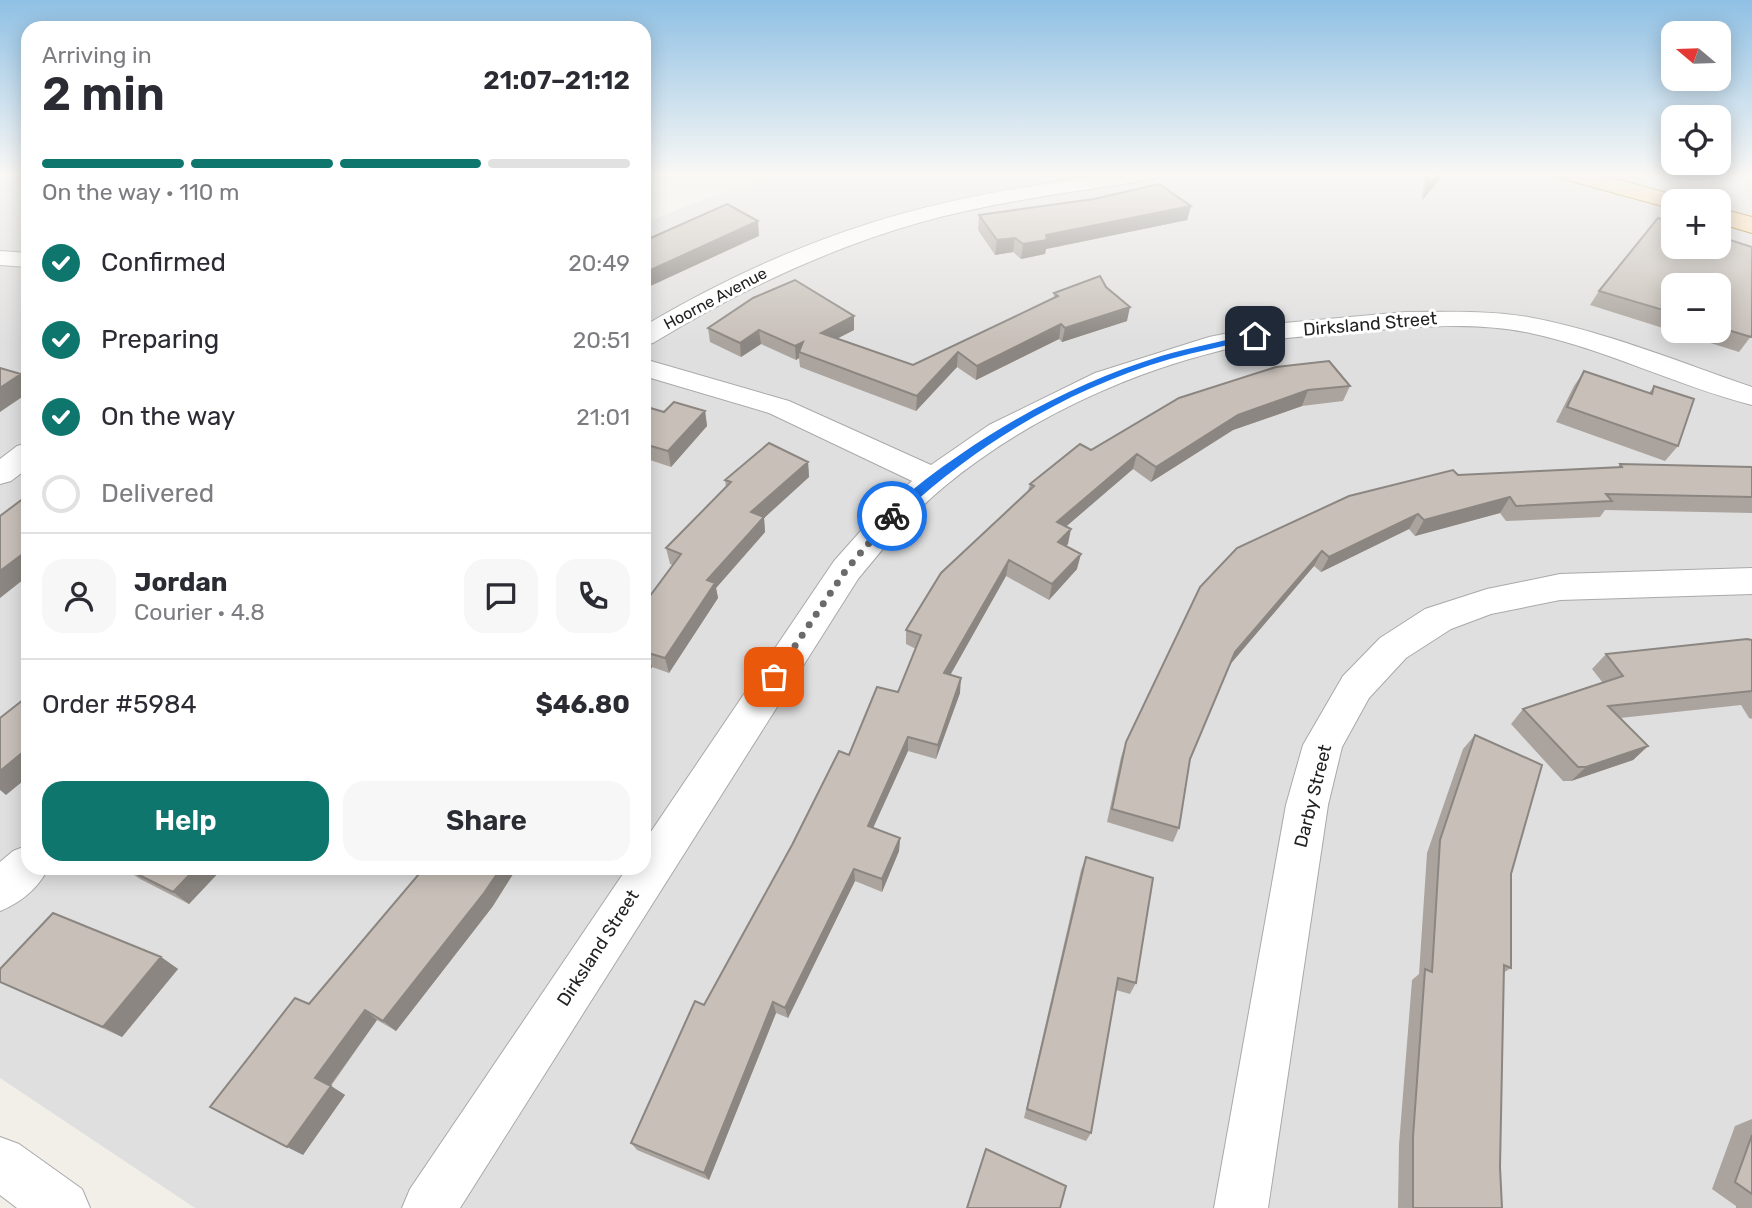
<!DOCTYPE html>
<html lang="en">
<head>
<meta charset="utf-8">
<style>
	body { margin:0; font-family:Rubik,sans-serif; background:#f7f7f7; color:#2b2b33; height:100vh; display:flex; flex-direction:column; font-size:26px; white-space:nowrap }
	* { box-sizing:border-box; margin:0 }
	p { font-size:23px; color:#7c7c81 }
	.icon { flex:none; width:38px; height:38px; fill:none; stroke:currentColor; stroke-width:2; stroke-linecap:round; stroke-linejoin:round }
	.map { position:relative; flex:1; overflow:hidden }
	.sheet { position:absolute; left:21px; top:21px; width:630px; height:854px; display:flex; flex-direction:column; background:#fff; border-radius:21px; box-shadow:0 4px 18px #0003 }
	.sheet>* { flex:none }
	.needle { width:46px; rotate:289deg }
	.controls { position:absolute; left:1661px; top:21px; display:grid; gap:14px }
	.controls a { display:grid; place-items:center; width:70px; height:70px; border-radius:14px; background:#fff; box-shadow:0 4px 18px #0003; font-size:35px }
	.pin { position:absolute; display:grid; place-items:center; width:60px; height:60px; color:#fff; margin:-30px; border-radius:14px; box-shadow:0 4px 10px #0006 }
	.courier { position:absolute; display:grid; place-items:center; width:70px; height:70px; margin:-35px; border:5px solid #1a73e8; border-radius:50%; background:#fff; color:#222; box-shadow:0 2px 9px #0007 }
	.overview em { font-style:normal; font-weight:600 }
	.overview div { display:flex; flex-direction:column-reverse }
	.overview { display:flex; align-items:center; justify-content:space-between; height:119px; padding:0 21px }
	h1 { font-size:46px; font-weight:600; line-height:52px }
	.bar { display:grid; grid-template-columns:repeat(4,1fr); gap:10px 7px; align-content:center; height:84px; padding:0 21px }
	.bar i { height:9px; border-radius:5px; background:#e1e1e2 }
	.bar .current { background:#0f766e }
	.bar p { grid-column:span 4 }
	.line { display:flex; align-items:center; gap:18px; padding:0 21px; border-top:2px solid #e1e1e2 }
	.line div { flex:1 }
	.round { display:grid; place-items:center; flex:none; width:74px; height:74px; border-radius:21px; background:#f7f7f7 }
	ol { padding:0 21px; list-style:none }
	li { display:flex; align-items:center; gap:21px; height:77px }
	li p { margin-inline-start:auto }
	li .icon { padding:7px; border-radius:50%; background:#0f766e; color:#fff; stroke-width:4 }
	li:last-child { color:#7c7c81 }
	li i { width:38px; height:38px; border:4px solid #e1e1e2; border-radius:50% }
	.cta { display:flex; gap:14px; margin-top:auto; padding:14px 21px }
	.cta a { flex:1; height:80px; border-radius:21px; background:#0f766e; color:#fff; font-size:28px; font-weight:600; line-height:80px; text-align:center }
	.cta a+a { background:#f7f7f7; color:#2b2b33 }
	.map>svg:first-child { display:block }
	.residential { fill:#e0dfdf; fill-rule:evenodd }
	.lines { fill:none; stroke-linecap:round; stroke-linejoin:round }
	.minor-casing { stroke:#a9a9a9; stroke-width:2 }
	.major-casing { stroke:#a06b00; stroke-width:2 }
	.minor { fill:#fff; fill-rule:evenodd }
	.major { fill:#fcd6a4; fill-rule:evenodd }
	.wall { fill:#aba49e; fill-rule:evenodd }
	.shaded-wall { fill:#8b8681 }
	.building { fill:#c7bfb8; stroke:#8b8681; stroke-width:2 }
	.route { fill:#1a73e8 }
	.done { stroke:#6b6a68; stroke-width:7; stroke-dasharray:0 12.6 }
	.labels { text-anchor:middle; stroke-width:6; stroke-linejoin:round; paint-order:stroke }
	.far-street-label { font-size:16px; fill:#222; stroke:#fff }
	.street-label { font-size:18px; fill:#222; stroke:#fff }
</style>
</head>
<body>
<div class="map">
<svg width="1752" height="1208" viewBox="0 0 1752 1208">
	<rect width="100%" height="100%" fill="#f2efe9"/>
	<path class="residential" d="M 0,173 L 28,173 L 28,868 L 644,868 L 644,223 L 726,191 L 790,173 L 1752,173 L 1752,1208 L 195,1208 L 0,1078 ZM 1673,201 L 1718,201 L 1718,247 L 1673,247 ZM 1673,285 L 1718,285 L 1718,331 L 1673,331 Z"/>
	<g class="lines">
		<defs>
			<path id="minor" d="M 1115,173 L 1164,173 L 1161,178 L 1153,179 C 1075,192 995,201 918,223 C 824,250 737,292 653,343 L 644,345 L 644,326 C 725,278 811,239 901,214 C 972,194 1044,184 1115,173 Z
				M 0,251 L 28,253 L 28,267 L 0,265 Z
				M 1405,312 C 1446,312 1487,310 1528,317 C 1604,331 1679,362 1752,387 L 1752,405 C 1677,386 1606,349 1530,333 C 1474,321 1412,327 1355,332 C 1327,335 1298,336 1271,340 C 1155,360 1036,411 945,486 C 912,513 885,546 858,579 L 460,1208 L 402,1208 L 410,1189 L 627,868 L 644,868 L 644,842 L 834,561 L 874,516 L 912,481 L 769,413 L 644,376 L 644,359 L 789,401 L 931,465 L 989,425 L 1095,373 L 1209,337 L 1273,324 Z
				M 28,443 L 28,468 L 11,481 L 0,484 L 0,459 L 17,446 Z
				M 1752,568 L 1752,594 L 1560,600 L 1491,614 L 1451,629 L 1406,658 L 1369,698 L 1342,747 L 1328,805 L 1268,1208 L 1214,1208 L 1286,805 L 1303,745 L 1343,676 L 1380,638 L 1425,609 L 1487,589 L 1560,574 Z
				M 28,845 L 28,868 L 48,868 C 39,888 20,903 0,911 L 0,862 L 13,851 Z
				M 0,1137 L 19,1144 L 82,1189 L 90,1208 L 17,1208 L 0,1195 Z"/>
			<path id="major" d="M 1556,173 L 1593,173 L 1682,197 L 1685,201 L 1673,201 L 1673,209 L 1560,178 Z
				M 1718,208 L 1752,217 L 1752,233 L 1718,223 Z"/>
		</defs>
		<use href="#minor" class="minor-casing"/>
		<use href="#major" class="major-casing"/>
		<use href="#minor" class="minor"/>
		<use href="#major" class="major"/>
	</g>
	<path class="wall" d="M 1425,173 L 1445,173 L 1422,200 Z
		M 1191,206 L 1187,220 L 1046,249 L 1045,254 L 1021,259 L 1013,252 L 995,255 L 978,230 L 979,215 Z
		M 1658,218 L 1673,223 L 1673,247 L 1718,247 L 1718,236 L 1752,247 L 1752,335 L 1739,352 L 1590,305 L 1599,291 ZM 1673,285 L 1718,285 L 1718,331 L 1673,331 Z
		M 1106,287 L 1127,321 L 1062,342 L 1059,339 L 976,380 L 957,367 L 916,411 L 800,367 L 799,358 L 796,360 L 761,344 L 741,357 L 710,342 L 708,328 L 854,330 L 837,338 L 913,365 L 1054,298 L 1054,293 Z
		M 1584,371 L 1649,393 L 1654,386 L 1678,446 L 1665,461 L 1556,422 L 1574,386 Z
		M 1350,386 L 1343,401 L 1302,406 L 1233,430 L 1151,482 L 1133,469 L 1066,526 L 1068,544 L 1066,546 L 1077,569 L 1049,600 L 1006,576 L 950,675 L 960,693 L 936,759 L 908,751 L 873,828 L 900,838 L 899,851 L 882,892 L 855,881 L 788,1018 L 776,1013 L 709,1180 L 637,1150 L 631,1143 L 704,1005 L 849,755 L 898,692 L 916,649 L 906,644 L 906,630 L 1028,491 L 1030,484 L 1091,450 L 1179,398 Z
		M 644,406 L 664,412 L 705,411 L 707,426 L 671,467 L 644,458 Z
		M 808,462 L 809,477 L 764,518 L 765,532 L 716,588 L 718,598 L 669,673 L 652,667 L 644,680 L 644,604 L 673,565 L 670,564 L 666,548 L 726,487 L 725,480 Z
		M 1620,464 L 1752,467 L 1752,513 L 1605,510 L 1600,517 L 1506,521 L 1500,513 L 1415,536 L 1409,529 L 1321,572 L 1314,566 L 1229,665 L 1190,759 L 1179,828 L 1173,842 L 1107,822 L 1121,757 L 1126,742 L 1200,587 L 1458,475 L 1618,467 Z
		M 1752,640 L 1752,719 L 1749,718 L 1741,705 L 1620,718 L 1648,746 L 1633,760 L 1571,781 L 1563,781 L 1511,724 L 1523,709 L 1603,683 L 1592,669 L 1606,654 Z
		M 1475,735 L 1511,874 L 1511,968 L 1503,973 L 1500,1167 L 1502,1208 L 1398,1208 L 1399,1145 L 1412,980 L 1419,974 L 1427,853 L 1463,749 Z
		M 1086,857 L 1136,983 L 1130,994 L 1116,990 L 1091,1133 L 1086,1141 L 1024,1118 L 1081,870 Z
		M 124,868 L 223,868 L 189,904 L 140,879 Z
		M 493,906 L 396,1031 L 377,1020 L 331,1086 L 345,1095 L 303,1155 L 309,1004 Z
		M 161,957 L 178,969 L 122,1037 L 0,982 L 0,969 Z
		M 1752,1119 L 1752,1208 L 1736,1208 L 1736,1206 L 1712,1189 L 1735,1126 Z"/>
	<path class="shaded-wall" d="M 1439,173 L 1445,173 L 1422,200 L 1428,186 Z
		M 1191,206 L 1187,220 L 1046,249 L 1045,254 L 1021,259 L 1023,244 L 1046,235 Z
		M 758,221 L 759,236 L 644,289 L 644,273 Z
		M 1015,238 L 1013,252 L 995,255 L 997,240 Z
		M 1130,307 L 1127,321 L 1062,342 L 1065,328 Z
		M 854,316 L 854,330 L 821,347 L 821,333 Z
		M 1061,324 L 1059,339 L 976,380 L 977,366 Z
		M 759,330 L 761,344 L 741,357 L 740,343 Z
		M 803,342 L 799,352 L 799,358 L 796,360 L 795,346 Z
		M 958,352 L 957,367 L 916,411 L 917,396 Z
		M 21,374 L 28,382 L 28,393 L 0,412 L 0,388 Z
		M 1308,390 L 1302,406 L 1233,430 L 1151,482 L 1156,467 L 1238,415 Z
		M 705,411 L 707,426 L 671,467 L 668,451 Z
		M 1137,454 L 1133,469 L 1054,537 L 1057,522 Z
		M 808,462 L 809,477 L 764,518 L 765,532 L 716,588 L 718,598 L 669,673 L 665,658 L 707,580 L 751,512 Z
		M 1510,497 L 1500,513 L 1415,536 L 1424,520 Z
		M 1418,514 L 1409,529 L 1321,572 L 1329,557 Z
		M 1071,529 L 1068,544 L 1055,557 L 1058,542 Z
		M 28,550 L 28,576 L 0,598 L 0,571 Z
		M 1322,551 L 1314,566 L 1228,667 L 1235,652 Z
		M 1081,554 L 1077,569 L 1049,600 L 1052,584 Z
		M 1009,560 L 1006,576 L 943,688 L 944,673 Z
		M 648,653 L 652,667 L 644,680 L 644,658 Z
		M 961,678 L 960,693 L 936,759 L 938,745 Z
		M 908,737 L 908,751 L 868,839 L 868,826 Z
		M 1648,746 L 1633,760 L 1571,781 L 1586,767 Z
		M 28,748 L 28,777 L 6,795 L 0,790 L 0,771 Z
		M 900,838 L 899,851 L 882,892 L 882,879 Z
		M 196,868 L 223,868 L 189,904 L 173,892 Z
		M 501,868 L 517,868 L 493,906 L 396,1031 L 383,1021 Z
		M 854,869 L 855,881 L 788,1018 L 785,1008 Z
		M 161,957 L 178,969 L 122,1037 L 103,1027 Z
		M 773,1002 L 776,1013 L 709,1180 L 704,1173 Z
		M 365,1010 L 377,1020 L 329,1087 L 315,1078 Z
		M 331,1086 L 345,1095 L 303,1155 L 287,1147 Z"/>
	<path class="building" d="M 1430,173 L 1439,173 L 1428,186 Z
		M 1159,184 L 1191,206 L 1046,235 L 1047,240 L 1023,244 L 1015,238 L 997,240 L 979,215 L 1094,199 Z
		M 727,204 L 758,221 L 644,273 L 644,241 Z
		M 1658,218 L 1673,223 L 1673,247 L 1718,247 L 1718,236 L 1752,247 L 1752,335 L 1751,337 L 1718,327 L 1718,285 L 1673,285 L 1673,313 L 1599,291 Z
		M 1100,276 L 1106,287 L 1130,307 L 1065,328 L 1061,324 L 977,366 L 958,352 L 917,396 L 799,352 L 803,342 L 795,346 L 759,330 L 740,343 L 708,328 L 753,298 L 795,280 L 854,316 L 821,333 L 913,365 L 1058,296 L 1054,293 Z
		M 1329,361 L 1350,386 L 1308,390 L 1238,415 L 1156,467 L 1137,454 L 1057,522 L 1071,529 L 1058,542 L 1081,554 L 1052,584 L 1009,560 L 944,673 L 961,678 L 938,745 L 908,737 L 868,826 L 900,838 L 882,879 L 854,869 L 785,1008 L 773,1002 L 704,1173 L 631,1143 L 695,1001 L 704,1005 L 792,845 L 839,751 L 849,755 L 877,687 L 898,692 L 921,635 L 906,630 L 941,573 L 1034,486 L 1030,484 L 1080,444 L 1091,450 L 1179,398 L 1276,367 Z
		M 0,368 L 21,374 L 0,388 Z
		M 1584,371 L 1652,394 L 1654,386 L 1694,399 L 1678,446 L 1567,407 Z
		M 674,402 L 705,411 L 668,451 L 644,444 L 644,406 L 664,412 Z
		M 769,443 L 808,462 L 751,512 L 764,517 L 707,580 L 715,583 L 665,658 L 648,653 L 644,658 L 644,604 L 681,554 L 666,548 L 731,482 L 725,480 Z
		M 1620,464 L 1752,467 L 1752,497 L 1606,494 L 1612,501 L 1516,506 L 1510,497 L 1424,520 L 1418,514 L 1329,557 L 1322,551 L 1235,652 L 1190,759 L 1179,828 L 1112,809 L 1126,742 L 1200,587 L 1237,548 L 1349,496 L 1453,470 L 1458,475 L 1622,467 Z
		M 28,495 L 28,550 L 0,571 L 0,516 Z
		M 1747,639 L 1752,640 L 1752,691 L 1608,706 L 1648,746 L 1586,767 L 1578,767 L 1523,709 L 1623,676 L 1606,654 Z
		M 28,696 L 28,748 L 0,771 L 0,718 Z
		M 1475,735 L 1542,765 L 1511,874 L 1511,968 L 1504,965 L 1500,1167 L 1502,1208 L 1413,1208 L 1413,1137 L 1425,969 L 1432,972 L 1440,840 Z
		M 1086,857 L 1153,878 L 1136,983 L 1118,978 L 1091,1133 L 1027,1109 Z
		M 125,868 L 196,868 L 173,892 Z
		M 424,868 L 501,868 L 484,893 L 383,1021 L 365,1010 L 315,1078 L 331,1086 L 287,1147 L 210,1107 L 295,998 L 309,1004 Z
		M 53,913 L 161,957 L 103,1027 L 0,982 L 0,969 Z
		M 1752,1135 L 1752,1194 L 1735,1182 Z
		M 986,1149 L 1066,1186 L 1060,1208 L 967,1208 Z"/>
	<linearGradient id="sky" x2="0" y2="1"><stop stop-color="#8fc0e4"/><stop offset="0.51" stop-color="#f9f8f5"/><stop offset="1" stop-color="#f9f8f5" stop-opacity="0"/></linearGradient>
	<rect width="1752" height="342" fill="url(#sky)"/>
	<path class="route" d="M 1255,333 L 1258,338 C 1229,345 1199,351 1170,359 C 1067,389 974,446 896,519 L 887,516 C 907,491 935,472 961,454 C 1022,412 1090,378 1161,356 C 1192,347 1224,341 1255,333 Z"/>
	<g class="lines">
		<path class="done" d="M 774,677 L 846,570 L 892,516"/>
	</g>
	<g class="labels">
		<g class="far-street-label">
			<text transform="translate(715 298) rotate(-28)" y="6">Hoorne Avenue</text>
		</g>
		<g class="street-label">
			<text transform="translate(1370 324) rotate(-5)" y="6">Dirksland Street</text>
			<text transform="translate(1313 796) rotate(-76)" y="6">Darby Street</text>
			<text transform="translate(598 948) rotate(-57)" y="6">Dirksland Street</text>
		</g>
	</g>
</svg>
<div class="controls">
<a><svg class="needle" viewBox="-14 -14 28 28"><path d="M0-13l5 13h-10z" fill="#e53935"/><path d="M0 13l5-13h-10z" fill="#7c7c81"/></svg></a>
<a><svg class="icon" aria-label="locate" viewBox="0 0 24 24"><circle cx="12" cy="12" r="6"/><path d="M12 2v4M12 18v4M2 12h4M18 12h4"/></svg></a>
<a>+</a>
<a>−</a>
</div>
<div class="pin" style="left:774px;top:677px;background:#ea580c"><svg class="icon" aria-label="bag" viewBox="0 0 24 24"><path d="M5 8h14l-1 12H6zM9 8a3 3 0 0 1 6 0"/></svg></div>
<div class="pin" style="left:1255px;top:336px;background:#1f2937"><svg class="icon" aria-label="home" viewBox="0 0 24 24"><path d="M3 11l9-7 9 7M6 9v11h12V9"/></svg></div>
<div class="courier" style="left:892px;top:516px"><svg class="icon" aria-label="bike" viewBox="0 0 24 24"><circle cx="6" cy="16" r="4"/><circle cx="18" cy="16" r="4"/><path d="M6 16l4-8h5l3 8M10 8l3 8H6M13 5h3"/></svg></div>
<section class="sheet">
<div class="overview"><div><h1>2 min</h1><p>Arriving in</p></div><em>21:07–21:12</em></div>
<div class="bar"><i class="current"></i><i class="current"></i><i class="current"></i><i></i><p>On the way · 110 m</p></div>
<ol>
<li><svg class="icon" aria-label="check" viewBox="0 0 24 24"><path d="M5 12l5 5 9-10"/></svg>Confirmed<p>20:49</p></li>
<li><svg class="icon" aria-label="check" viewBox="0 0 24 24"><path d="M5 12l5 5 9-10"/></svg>Preparing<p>20:51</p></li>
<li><svg class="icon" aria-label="check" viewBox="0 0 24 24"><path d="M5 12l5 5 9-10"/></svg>On the way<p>21:01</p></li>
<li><i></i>Delivered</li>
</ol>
<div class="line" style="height:126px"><a class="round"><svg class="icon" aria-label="person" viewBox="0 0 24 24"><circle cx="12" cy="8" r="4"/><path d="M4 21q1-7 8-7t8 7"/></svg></a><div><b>Jordan</b><p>Courier · 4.8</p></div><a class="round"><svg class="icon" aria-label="chat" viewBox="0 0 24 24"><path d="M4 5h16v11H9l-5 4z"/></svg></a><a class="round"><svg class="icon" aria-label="phone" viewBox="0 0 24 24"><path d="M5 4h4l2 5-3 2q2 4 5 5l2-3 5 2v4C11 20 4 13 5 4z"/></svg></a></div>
<div class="line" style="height:91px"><div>Order #5984</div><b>$46.80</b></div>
<div class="cta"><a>Help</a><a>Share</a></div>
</section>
</div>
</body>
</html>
